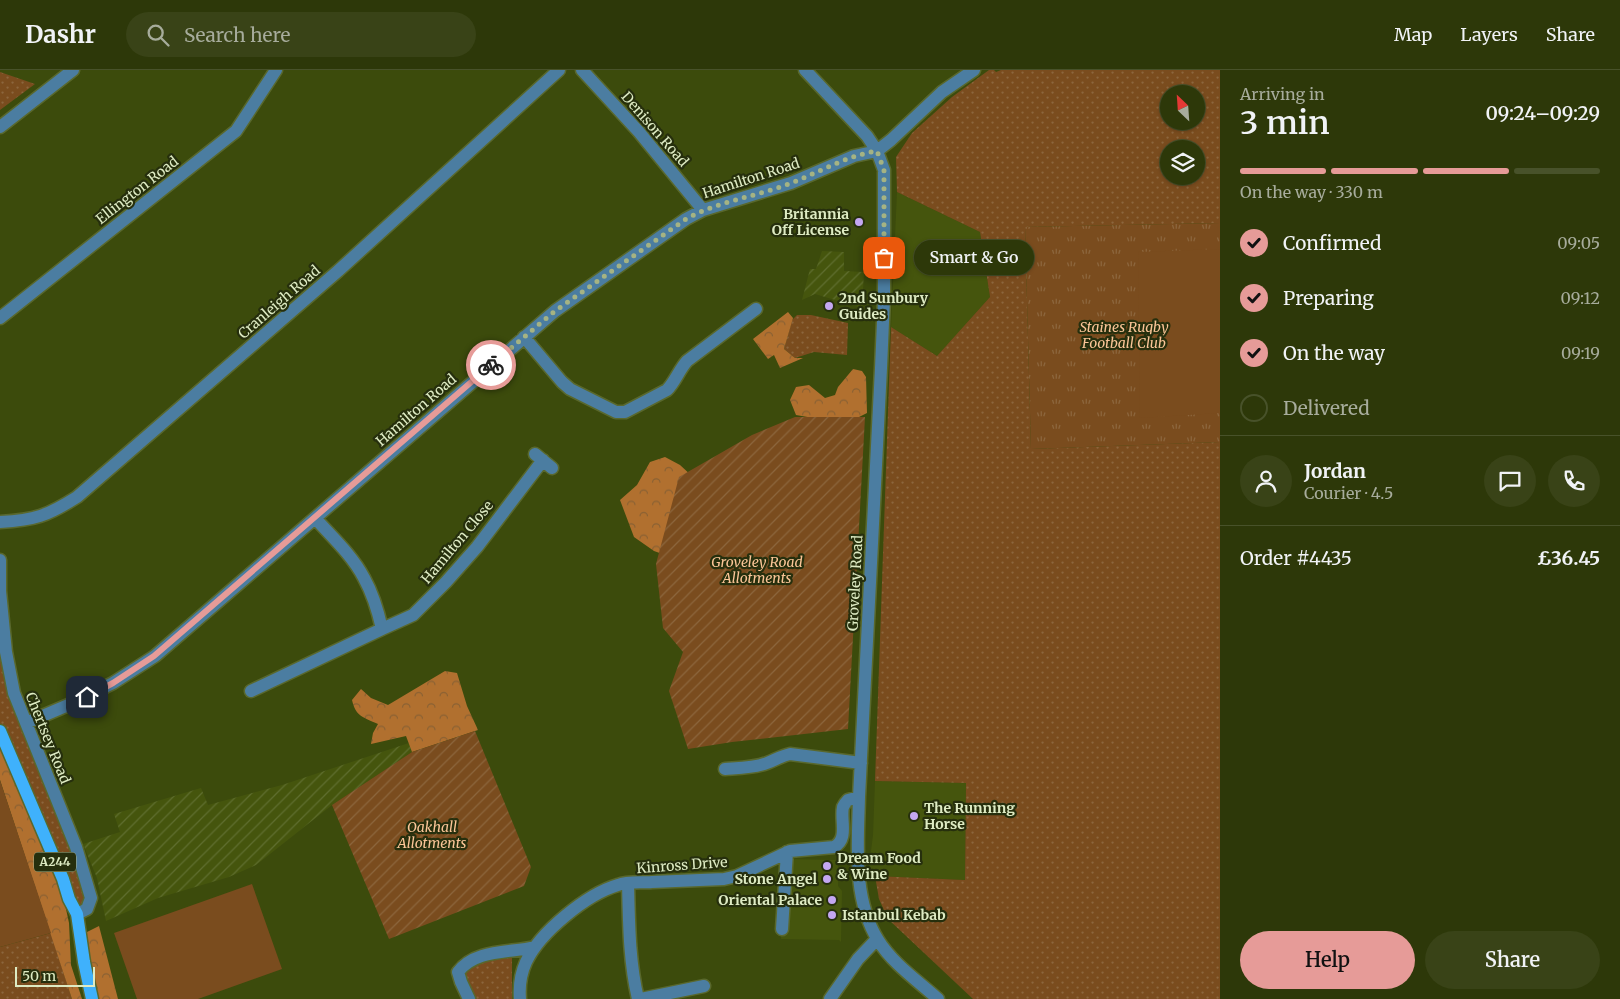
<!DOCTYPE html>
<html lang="en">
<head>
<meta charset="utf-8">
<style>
	body { margin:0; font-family:Merriweather,serif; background:#394317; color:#f1f3f6; height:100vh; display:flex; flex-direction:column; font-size:19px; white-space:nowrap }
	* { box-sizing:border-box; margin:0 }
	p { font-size:16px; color:#a7ac9c }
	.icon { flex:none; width:28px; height:28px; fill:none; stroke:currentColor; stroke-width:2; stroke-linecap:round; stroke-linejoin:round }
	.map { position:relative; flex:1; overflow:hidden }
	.drawer { display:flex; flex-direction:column; background:#2d3809; width:400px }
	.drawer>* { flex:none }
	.needle { width:32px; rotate:335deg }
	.tools { position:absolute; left:1160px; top:15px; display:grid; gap:10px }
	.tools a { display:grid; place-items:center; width:45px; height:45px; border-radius:50%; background:#2d3809; box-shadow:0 1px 4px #0004,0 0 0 1px #48522a; font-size:25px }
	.scale { position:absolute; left:15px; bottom:12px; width:80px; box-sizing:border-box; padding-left:5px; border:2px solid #deebc3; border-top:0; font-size:14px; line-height:18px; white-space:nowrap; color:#deebc3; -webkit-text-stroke:4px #262f0d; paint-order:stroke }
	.pin { position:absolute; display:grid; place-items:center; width:42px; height:42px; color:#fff; margin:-21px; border-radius:10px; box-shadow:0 2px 8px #0006 }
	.courier { position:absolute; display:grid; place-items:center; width:50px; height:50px; margin:-25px; border:4px solid #e69b98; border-radius:50%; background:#fff; color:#222; box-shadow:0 1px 6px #0007 }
	.bubble { position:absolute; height:35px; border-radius:18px; background:#2d3809; box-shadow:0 1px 4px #0004,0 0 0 1px #48522a; font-size:16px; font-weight:600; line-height:35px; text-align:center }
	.head em { font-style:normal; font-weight:600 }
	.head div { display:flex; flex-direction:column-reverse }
	.head { display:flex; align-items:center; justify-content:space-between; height:85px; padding:0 20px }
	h1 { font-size:32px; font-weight:600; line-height:38px }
	.bar { display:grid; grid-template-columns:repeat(4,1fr); gap:8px 5px; align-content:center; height:60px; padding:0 20px }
	.bar i { height:6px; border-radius:4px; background:#48522a }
	.bar .on { background:#e69b98 }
	.bar p { grid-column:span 4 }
	.line { display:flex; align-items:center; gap:12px; padding:0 20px; border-top:1px solid #48522a }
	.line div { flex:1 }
	.round { display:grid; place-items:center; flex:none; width:52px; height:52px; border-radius:26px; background:#394317 }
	ol { padding:0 20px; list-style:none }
	li { display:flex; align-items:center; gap:15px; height:55px }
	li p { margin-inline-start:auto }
	li .icon { padding:5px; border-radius:50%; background:#e69b98; color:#111; stroke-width:4 }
	li:last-child { color:#a7ac9c }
	li i { width:28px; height:28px; border:2px solid #48522a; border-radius:50% }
	.cta { display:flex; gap:10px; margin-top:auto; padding:10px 20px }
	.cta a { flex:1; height:58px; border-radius:30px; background:#e69b98; color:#111; font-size:20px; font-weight:600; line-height:58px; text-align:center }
	.cta a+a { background:#394317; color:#f1f3f6 }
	header { display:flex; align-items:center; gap:30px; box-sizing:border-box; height:70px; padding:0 25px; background:#2d3809; border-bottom:1px solid #48522a }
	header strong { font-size:24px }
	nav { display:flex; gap:28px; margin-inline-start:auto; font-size:18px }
	.search { width:350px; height:45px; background:#394317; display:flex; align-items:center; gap:12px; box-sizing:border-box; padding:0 18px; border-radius:28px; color:#a7ac9c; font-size:19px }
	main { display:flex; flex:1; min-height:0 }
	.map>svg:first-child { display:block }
	.built { fill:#45550d }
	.industrial { fill:url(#industrial-furrows) }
	.grass { fill:url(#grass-dots); fill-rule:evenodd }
	.forest { fill:url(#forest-crowns) }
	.park { fill:url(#park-tufts) }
	.garden { fill:url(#garden-furrows) }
	.pitch { fill:#7a4c1e }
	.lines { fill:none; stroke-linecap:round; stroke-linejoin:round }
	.minor-casing { stroke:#59682d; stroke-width:15 }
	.major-casing { stroke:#59682d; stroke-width:15 }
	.minor { stroke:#4b7da1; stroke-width:12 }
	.major { stroke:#3fb1fc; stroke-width:12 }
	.done { stroke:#a5b383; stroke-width:5; stroke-dasharray:0 9 }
	.route { stroke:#e69b98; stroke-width:6 }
	.poi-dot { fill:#c4a7f1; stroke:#262f0d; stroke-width:2 }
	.labels { text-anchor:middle; stroke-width:4.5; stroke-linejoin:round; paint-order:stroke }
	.shield { fill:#262f0d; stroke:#a7b38c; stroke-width:1 }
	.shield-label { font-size:12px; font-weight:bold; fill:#deebc3 }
	.street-label { font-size:14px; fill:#deebc3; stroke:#262f0d }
	.poi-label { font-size:14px; font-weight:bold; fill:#deebc3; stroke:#262f0d; text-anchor:start }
	.park-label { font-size:14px; font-style:italic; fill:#fbc597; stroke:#262f0d }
</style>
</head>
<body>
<header>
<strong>Dashr</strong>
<div class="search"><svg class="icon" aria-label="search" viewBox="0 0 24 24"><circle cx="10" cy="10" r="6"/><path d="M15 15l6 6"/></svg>Search here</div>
<nav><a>Map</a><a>Layers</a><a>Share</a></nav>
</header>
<main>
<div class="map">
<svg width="1220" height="929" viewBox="0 0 1220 929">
	<defs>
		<pattern id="industrial-furrows" width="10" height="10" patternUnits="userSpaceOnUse" patternTransform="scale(1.25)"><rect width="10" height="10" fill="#45550d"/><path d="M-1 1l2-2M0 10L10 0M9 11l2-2" fill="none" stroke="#5f6e2f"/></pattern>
		<pattern id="grass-dots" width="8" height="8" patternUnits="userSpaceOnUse" patternTransform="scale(1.25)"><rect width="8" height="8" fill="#7a4c1e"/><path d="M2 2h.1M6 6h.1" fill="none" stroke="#8c663d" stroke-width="1.8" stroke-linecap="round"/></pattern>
		<pattern id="forest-crowns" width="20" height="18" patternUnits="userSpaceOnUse" patternTransform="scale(1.25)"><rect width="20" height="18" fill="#b1702f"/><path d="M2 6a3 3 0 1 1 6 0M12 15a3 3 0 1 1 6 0" fill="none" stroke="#8a6133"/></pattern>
		<pattern id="park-tufts" width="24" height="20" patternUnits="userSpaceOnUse" patternTransform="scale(1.25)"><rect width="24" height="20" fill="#7a4c1e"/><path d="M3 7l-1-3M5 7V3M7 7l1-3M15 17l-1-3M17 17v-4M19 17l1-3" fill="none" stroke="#8c663d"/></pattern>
		<pattern id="garden-furrows" width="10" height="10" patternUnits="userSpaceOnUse" patternTransform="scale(1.25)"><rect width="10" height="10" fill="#7a4c1e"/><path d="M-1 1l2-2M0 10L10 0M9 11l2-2" fill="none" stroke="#8c663d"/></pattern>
	</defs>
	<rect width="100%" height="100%" fill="#3c4b0c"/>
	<path class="built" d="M 897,122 L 980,162 L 990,227 L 937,286 L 891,257 Z
		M 875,711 L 966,713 L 965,810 L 875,806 L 869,797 L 873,765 Z
		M 786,789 L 838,790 L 838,816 L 842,821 L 841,872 L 839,870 L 781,869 Z"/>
	<path class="industrial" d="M 822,181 L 844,182 L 844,201 L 864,202 L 862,238 L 815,224 L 802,230 L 810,199 L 816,199 Z
		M 409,673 L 412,682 L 332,735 L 256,795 L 229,807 L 158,828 L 106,851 L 97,808 L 83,774 L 120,762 L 114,744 L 201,718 L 208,735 L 282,715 Z"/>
	<path class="grass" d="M 989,0 L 994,0 L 996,2 L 1001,0 L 1220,0 L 1220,153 L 1025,157 L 1031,379 L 1220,372 L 1220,929 L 973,929 L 888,849 L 879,829 L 875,806 L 965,810 L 966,713 L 875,711 L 891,257 L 937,286 L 990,227 L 980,162 L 897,122 L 896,87 L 912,63 L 952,27 ZM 1169,24 L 1196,24 L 1196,51 L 1169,51 ZM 1169,79 L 1196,79 L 1196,106 L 1169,106 Z
		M 0,2 L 35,14 L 0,40 Z
		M 797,245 L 811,245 L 848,253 L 847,285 L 814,282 L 795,288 L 784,279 L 792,250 Z
		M 0,490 L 6,582 L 91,828 L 82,843 L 0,661 Z
		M 51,863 L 72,929 L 0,929 L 0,877 Z
		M 508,886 L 512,888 L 512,929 L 474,929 L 463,904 L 467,896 Z"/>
	<path class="forest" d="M 788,242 L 793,248 L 784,279 L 795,288 L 803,288 L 780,298 L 774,285 L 768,289 L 753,269 Z
		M 853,299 L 862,301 L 866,307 L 867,343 L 855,349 L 825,350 L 796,345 L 790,330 L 796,317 L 809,315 L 825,328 L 835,325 L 838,317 Z
		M 665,387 L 680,395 L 693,407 L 671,487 L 654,481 L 634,467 L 620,430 L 637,415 L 650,392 Z
		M 445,601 L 457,603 L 467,636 L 478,660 L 412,682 L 406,666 L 371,674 L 373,663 L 378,654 C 363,647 356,647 352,630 L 361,619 L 371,628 L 388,635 Z
		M 0,668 L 63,825 L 69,853 L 71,895 L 82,929 L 72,929 L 0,710 Z
		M 99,856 L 118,929 L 93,929 L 78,894 L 75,868 Z"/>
	<path class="park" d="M 1220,153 L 1220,372 L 1031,379 L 1025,157 Z"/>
	<path class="garden" d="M 795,347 L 865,347 L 848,659 L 732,672 L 688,679 L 669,621 L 683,582 L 663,558 L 656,494 L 679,407 L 752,365 Z
		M 475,661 L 531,797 L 524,816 L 389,869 L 332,735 L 412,682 Z"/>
	<path class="pitch" d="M 1220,179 L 1220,343 L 1140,348 L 1138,182 Z
		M 0,710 L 51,863 L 0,877 Z
		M 252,814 L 282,899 L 198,929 L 137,929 L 114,863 Z"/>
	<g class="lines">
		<defs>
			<path id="minor" d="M 582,0 L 639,62 L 703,140
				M 805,0 L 867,66 L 877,81 L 884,100 L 884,229 L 881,298 L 859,727 C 858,773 852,828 878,870 C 892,893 918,911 938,929
				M 0,57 L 73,0
				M 0,248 L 236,61 L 276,0
				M 524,267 L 562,312 L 570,319 L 616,342 L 625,342 L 667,320 C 675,312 679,300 687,291 L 756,239
				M 535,384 L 552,398
				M 315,448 C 332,467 352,485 364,508 C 373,524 378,541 382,559 L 413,545 L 446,512 L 477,477 L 543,390
				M 0,452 C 35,450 47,446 77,427 L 338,201 L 559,0
				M 0,490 L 0,521 L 6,582 L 14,623 L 76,777 L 91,828 L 87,839 L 77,844
				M 251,621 L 382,559
				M 26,653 L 73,633 L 113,613 L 155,586 L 555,241 L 686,149 L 703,140 L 791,113 L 854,86 L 877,81 L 891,70 L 942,22 L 974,0
				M 725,699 C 739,698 754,698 767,693 C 775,690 781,686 790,684 L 861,693
				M 628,813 C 629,852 629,891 638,929
				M 782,859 L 787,782
				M 469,929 L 461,912 L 458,902 C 475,879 510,883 535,877
				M 520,929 C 519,917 521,903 526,892 C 540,862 587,824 618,815 C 628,811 641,813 652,812 C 676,811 700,810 724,809 L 737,806 L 790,781 L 834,777 C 849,769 840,750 843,737 C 844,735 846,732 848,730 L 859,727
				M 641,929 L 704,916
				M 830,929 L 858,889 L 877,869"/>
			<path id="major" d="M 0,661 L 63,809 L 69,829 L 77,844 L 84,892 L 92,929"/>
		</defs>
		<use href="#minor" class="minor-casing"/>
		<use href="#major" class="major-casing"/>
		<use href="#minor" class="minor"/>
		<use href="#major" class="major"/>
	</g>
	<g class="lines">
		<path class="done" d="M 491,295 L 555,241 L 686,149 C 718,131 756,127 791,113 C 820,102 846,86 877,81 L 884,100 L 884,188"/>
		<path class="route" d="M 87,627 L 113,613 L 154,586 L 491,295"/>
	</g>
	<g class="poi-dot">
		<circle cx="859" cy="152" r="5"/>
		<circle cx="829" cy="236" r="5"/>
		<circle cx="914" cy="746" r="5"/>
		<circle cx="827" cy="796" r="5"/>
		<circle cx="827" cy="809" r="5"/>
		<circle cx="832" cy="830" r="5"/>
		<circle cx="832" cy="845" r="5"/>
	</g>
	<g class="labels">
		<rect class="shield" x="34" y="782.5" width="42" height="19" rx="4"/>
		<g class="shield-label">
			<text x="55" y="796">A244</text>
		</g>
		<g class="street-label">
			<text transform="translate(655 59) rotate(49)" y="5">Denison Road</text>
			<text transform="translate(751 108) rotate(-18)" y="5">Hamilton Road</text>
			<text transform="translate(137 120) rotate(-38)" y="5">Ellington Road</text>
			<text transform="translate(279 232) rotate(-41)" y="5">Cranleigh Road</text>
			<text transform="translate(416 340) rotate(-41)" y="5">Hamilton Road</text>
			<text transform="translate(457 472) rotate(-50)" y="5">Hamilton Close</text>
			<text transform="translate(855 513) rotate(-87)" y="5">Groveley Road</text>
			<text transform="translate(48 668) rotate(68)" y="5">Chertsey Road</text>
			<text transform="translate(682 795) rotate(-4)" y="5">Kinross Drive</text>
		</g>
		<g class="poi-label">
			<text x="849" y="149" text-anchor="end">Britannia<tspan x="849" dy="16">Off License</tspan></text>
			<text x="839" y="233">2nd Sunbury<tspan x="839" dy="16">Guides</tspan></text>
			<text x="924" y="743">The Running<tspan x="924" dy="16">Horse</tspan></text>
			<text x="837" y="793">Dream Food<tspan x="837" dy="16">&amp; Wine</tspan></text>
			<text x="817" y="814" text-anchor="end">Stone Angel</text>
			<text x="822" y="835" text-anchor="end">Oriental Palace</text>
			<text x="842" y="850">Istanbul Kebab</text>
		</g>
		<g class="park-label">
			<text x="1124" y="262">Staines Rugby<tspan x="1124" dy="16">Football Club</tspan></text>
			<text x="757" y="497">Groveley Road<tspan x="757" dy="16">Allotments</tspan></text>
			<text x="432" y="762">Oakhall<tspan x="432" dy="16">Allotments</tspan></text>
		</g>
	</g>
</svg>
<div class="tools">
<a><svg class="needle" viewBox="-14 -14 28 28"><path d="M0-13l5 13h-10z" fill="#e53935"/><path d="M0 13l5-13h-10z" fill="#a7ac9c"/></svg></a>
<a><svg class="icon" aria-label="layers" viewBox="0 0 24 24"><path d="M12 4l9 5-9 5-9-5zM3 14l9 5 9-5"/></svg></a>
</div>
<div class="scale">50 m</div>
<div class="pin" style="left:884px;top:188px;background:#ea580c"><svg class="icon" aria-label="bag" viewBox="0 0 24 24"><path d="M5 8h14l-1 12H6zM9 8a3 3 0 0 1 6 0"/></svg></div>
<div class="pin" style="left:87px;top:627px;background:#1f2937"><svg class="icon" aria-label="home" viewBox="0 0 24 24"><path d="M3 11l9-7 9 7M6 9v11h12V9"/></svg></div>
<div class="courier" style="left:491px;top:295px"><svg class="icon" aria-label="bike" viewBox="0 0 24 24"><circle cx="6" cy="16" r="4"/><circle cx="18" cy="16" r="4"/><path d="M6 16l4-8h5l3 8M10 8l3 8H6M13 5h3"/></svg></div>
<div class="bubble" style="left:914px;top:170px;width:120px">Smart &amp; Go</div>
</div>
<section class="drawer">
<div class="head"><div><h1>3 min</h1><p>Arriving in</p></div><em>09:24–09:29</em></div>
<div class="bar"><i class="on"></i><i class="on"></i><i class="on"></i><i></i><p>On the way · 330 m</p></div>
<ol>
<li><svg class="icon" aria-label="check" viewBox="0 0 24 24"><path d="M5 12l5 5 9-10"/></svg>Confirmed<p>09:05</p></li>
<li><svg class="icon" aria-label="check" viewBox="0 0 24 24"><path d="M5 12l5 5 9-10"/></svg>Preparing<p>09:12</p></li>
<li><svg class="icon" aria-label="check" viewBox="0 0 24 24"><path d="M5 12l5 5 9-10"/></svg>On the way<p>09:19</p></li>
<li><i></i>Delivered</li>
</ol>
<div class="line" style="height:90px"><a class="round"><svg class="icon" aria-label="person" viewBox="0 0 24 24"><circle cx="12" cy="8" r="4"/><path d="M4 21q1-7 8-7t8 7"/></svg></a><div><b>Jordan</b><p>Courier · 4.5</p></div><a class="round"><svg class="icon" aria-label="chat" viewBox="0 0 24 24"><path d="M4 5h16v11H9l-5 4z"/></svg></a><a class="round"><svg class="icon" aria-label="phone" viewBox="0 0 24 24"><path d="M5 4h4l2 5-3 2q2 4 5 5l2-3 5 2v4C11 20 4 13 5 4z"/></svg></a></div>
<div class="line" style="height:65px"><div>Order #4435</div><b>£36.45</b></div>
<div class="cta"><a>Help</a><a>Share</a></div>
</section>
</main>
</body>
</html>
